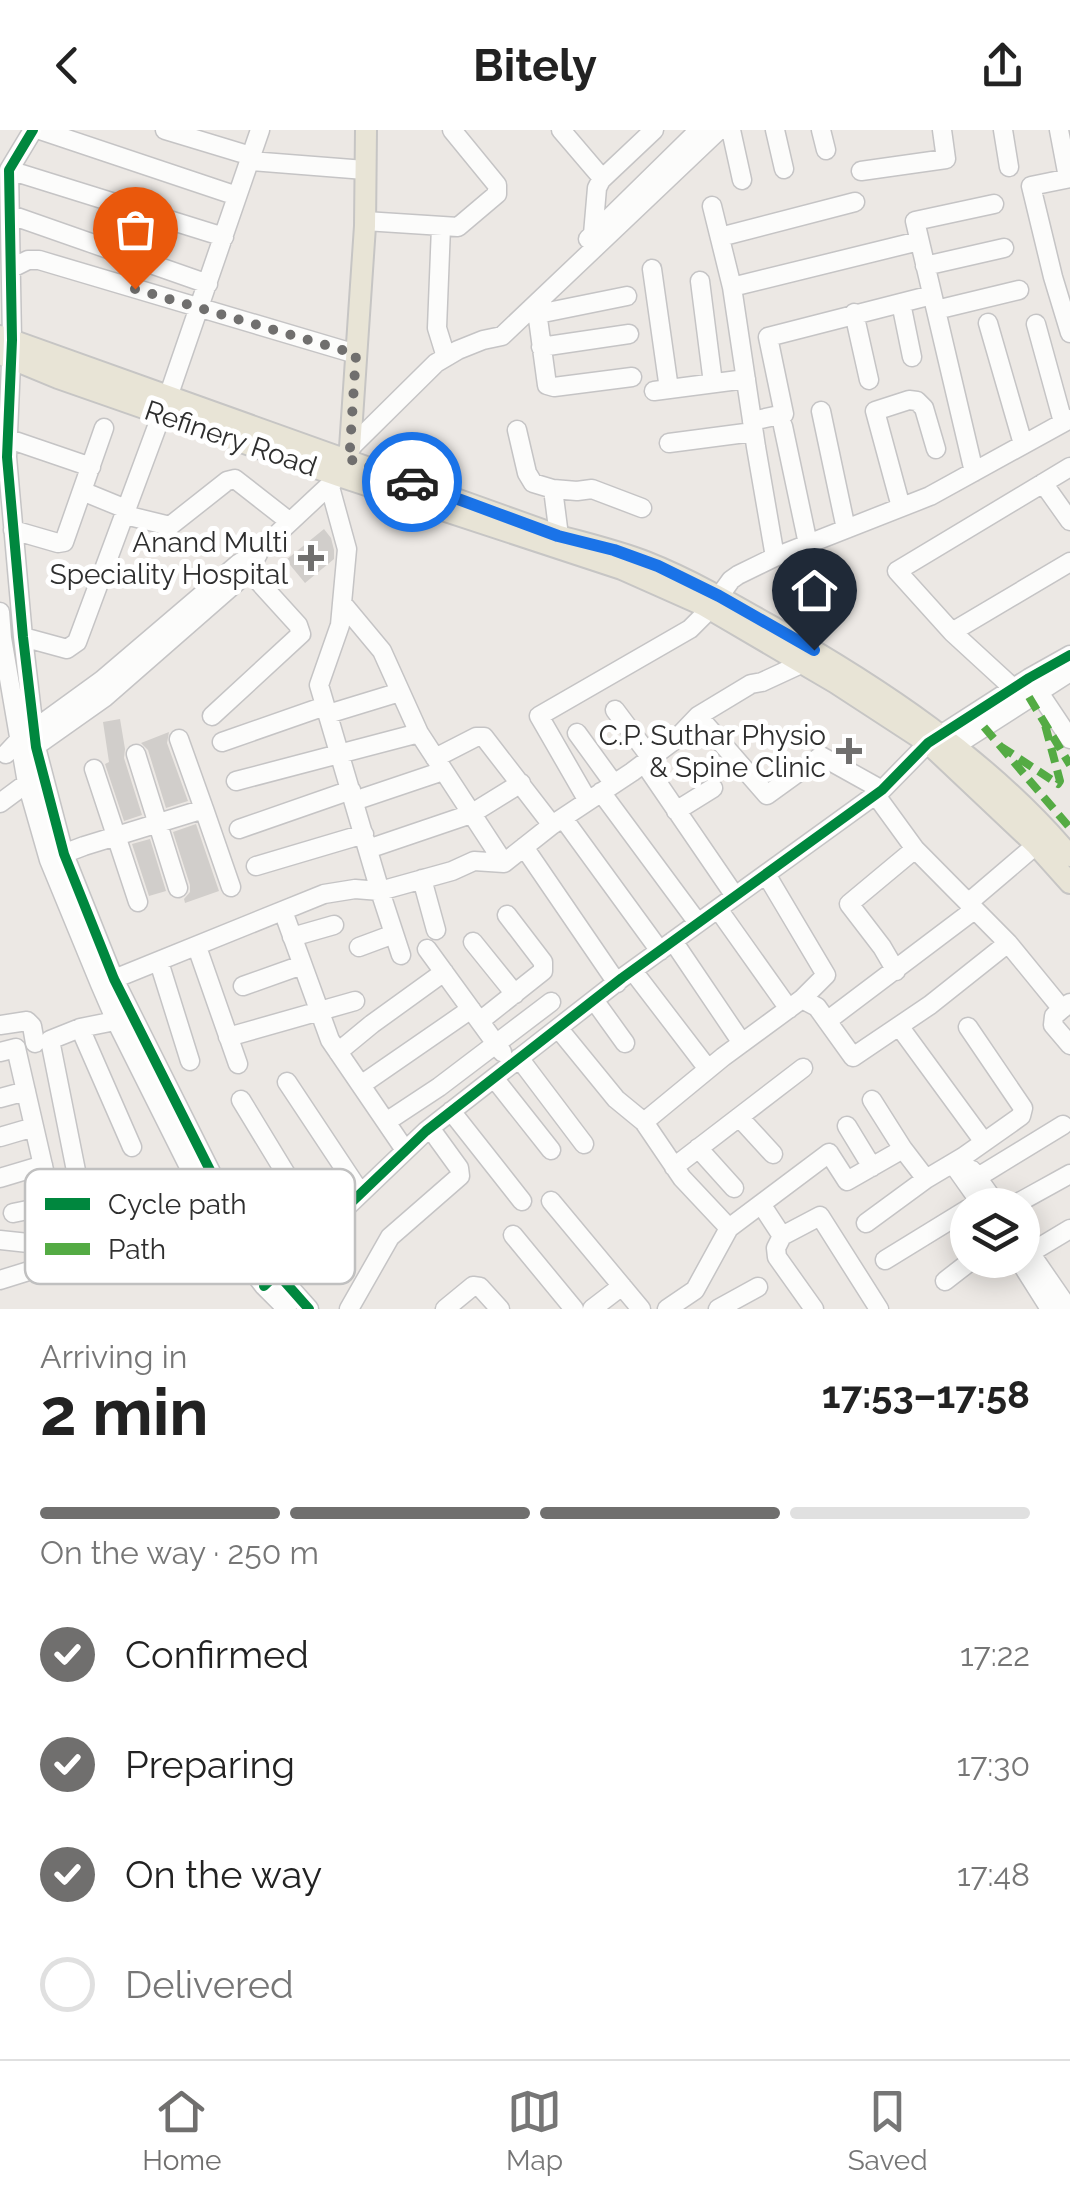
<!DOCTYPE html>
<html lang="en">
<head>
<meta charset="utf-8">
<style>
	body { margin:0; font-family:Raleway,sans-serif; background:#f2f2f2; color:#222; height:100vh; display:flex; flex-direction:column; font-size:38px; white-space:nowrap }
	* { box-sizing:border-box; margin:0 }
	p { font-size:32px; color:#767676 }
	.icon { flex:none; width:55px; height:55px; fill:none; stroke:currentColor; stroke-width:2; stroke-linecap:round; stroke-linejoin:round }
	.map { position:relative; height:1179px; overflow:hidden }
	.details { display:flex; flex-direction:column; background:#fff; flex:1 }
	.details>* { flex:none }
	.controls { position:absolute; left:950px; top:1058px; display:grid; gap:20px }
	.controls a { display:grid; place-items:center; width:90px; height:90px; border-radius:50%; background:#fff; box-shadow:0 5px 25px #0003; font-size:50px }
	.pin { position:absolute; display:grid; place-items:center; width:85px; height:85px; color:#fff; margin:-102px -42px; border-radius:50% 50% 50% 0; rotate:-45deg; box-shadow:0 0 10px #0007 }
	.pin .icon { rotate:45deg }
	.courier { position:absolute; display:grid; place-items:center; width:100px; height:100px; margin:-50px; border:8px solid #1a73e8; border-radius:50%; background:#fff; color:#222; box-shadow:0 2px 12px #0007 }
	.head em { font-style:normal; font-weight:700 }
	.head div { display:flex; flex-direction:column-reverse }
	.head { display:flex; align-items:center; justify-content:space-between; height:170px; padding:0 40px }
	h1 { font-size:65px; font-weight:700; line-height:75px }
	.bar { display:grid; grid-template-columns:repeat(4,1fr); gap:15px 10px; align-content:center; height:120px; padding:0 40px }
	.bar i { height:12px; border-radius:8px; background:#e0e0e0 }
	.bar .current { background:#706f6e }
	.bar p { grid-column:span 4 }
	ol { padding:0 40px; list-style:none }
	li { display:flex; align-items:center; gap:30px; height:110px }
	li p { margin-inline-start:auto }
	li .icon { padding:10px; border-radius:50%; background:#706f6e; color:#fff; stroke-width:4 }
	li:last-child { color:#767676 }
	li i { width:55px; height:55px; border:5px solid #e0e0e0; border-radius:50% }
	header { display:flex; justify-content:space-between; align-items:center; height:130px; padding:0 40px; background:#fff; font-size:45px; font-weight:700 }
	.tabs { display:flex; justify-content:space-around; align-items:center; height:140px; border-top:2px solid #e0e0e0; background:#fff; font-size:28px; color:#767676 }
	.tabs a { display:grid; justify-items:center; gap:5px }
	.tabs .current { color:#706f6e }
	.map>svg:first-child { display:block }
	.building { fill:#d1cecb }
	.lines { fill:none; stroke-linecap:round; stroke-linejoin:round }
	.minor-casing { stroke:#c5c4c5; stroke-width:21 }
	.major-casing { stroke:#c6c5c4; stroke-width:24 }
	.minor { stroke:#fcfcfb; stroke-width:18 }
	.major { stroke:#e8e4d6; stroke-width:20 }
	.quiet { stroke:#54ab44; stroke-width:8; stroke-dasharray:15 8; stroke-linecap:butt }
	.cycleway-casing { stroke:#fff; stroke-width:16 }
	.cycleway { stroke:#00873e; stroke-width:10 }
	.done { stroke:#706f6e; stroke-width:10; stroke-dasharray:0 18 }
	.route { stroke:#1a73e8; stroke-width:12 }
	.poi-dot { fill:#706f6e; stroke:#fff; stroke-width:4 }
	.labels { text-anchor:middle; stroke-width:10; stroke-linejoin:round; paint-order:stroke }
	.street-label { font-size:28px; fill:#2e2e2e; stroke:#fff }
	.poi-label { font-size:28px; fill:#2e2e2e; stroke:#fff; text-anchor:end }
	.key { fill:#fff; stroke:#c0c0c0; stroke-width:2.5 }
	.key-label { font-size:28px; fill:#2e2e2e }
</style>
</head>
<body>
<header><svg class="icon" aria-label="back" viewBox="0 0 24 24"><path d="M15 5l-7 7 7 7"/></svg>Bitely<svg class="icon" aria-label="share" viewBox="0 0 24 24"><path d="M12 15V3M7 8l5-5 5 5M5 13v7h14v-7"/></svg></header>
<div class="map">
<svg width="1070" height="1179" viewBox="0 0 1070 1179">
	<rect width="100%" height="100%" fill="#ece8e4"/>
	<path class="building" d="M 324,399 L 331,408 L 334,420 L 334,429 L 305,453 L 286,430 Z
		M 120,589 L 125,619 L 124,628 L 142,685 L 124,691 L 105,634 L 109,632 L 103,592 Z
		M 169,602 L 167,613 L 188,671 L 166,678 L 148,620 L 141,613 Z
		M 196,694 L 219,761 L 185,773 L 184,769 L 190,762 L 190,755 L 173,702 Z
		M 150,709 L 166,761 L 149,766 L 132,714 Z"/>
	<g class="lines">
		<defs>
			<path id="minor" d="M 33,0 L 9,40 L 12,210 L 7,327 L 23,507 L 36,617 L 64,724 L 114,849 L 232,1084 L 277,1143 L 309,1179
				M 40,0 L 237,66
				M 165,0 L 251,26
				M 561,0 L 602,48
				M 731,0 L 742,50
				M 775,0 L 784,39
				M 821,0 L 826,20
				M 1003,0 L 1009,37
				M 1059,0 L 1067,42
				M 250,31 L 365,40
				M 9,40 L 224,107
				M 861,41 L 946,29 L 942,0
				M 1070,48 L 1031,56 L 1053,147 L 1070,203
				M 712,76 L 732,157 L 756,317 L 775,427
				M 11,85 L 208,154
				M 365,91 L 458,97 L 497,64 L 497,55 L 452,0
				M 441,97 L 437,198 L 446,227
				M 593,104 L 597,58 L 601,50 L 654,0
				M 720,107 L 855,72
				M 588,109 L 699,0
				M 925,136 L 1004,118
				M 12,138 L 28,130 L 39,130 L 356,224
				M 652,139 L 669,259
				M 700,151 L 713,253
				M 732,157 L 919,111
				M 901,173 L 912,227
				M 536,174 L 547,255 L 554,257 L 632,247
				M 936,180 L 1019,160
				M 854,183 L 869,250
				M 538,184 L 627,166
				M 988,193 L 1023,314
				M 1036,194 L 1063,292
				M 541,217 L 629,204
				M 654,261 L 746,249
				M 821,281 L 846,399
				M 752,291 L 784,284 L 768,207 L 932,165
				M 783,296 L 808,414
				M 517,300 L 527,343 L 533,353 L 553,359 L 559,406
				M 9,309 L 91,337
				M 669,313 L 753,302
				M 350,318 L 436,233 L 458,220 L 483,210 L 502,206 L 719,0
				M 974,342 L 915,91 L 994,74
				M 1043,353 L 1070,391
				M 330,357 L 347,419 L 340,495 L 319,555 L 380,761 L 401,825
				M 553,359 L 577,361 L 592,359 L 642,378
				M 82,361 L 126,379
				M 901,377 L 875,281 L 909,270 L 917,271 L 924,278 L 936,319
				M 125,385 L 170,396 L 227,351 L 235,349 L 290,392
				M 13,400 L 58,413 L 64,412 L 104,298
				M 342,473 L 382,521 L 419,603 L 504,733
				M 0,482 L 2,508 L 27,653 L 49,730 L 100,854 L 116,891 L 220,1099 L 264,1156 L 287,1179
				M 952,502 L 897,441 L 1070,337
				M 23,507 L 67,519 L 77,512 L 168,267 L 260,0
				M 1032,552 L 1070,609
				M 1013,558 L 952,502 L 1070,432
				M 615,580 L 651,628
				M 328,584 L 400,562
				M 212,586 L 301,504 L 298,495 L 249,441
				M 698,586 L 767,665 L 821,626 L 882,660
				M 577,603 L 614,654
				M 179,609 L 204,679
				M 222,612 L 325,576
				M 29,621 L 104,568 L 247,443 L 258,424
				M 944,623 L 1070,542
				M 6,624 L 18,611 L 102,550 L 238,434 L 259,421 L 335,350
				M 136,624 L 178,758
				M 435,628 L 476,607 L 484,607 L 552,695
				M 644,633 L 735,766
				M 94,639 L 138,772
				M 236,651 L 419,603
				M 601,662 L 698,793
				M 875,664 L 915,719
				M 354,671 L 443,641
				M 588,671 L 539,586 L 690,499 L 710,479 L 731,450 L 738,445 L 775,427 L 930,366 L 1070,289
				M 0,673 L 27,653
				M 676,681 L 713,658
				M 563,688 L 660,821
				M 239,699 L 351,660
				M 524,717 L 617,853
				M 368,719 L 471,684 L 521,653
				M 55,727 L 84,716 L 204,679 L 231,757
				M 256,736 L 364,704
				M 766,744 L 826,845 L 802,869
				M 422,749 L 436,800
				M 968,773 L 1036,715
				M 718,779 L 789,879
				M 283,781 L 330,910 L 405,1020
				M 292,807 L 334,795
				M 673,811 L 742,913
				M 473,812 L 515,864
				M 197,817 L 238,934
				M 359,817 L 394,804
				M 427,819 L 502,922
				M 159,832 L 190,931
				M 633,841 L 708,939
				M 896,841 L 882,817 L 849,774 L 915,719 L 1008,813 L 1062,879 L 1070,873
				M 114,849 L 324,764 L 355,759 L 380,761 L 452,741 L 474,731 L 504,733 L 552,695 L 632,642 L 676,609 L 698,586 L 751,554 L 762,552 L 801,534 L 810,525
				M 243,856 L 302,835
				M 594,870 L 625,913
				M 1062,879 L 1054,886 L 1053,895 L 1070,915
				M 480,891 L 543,841 L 543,832 L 507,785
				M 827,891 L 974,780
				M 0,895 L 27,891 L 32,896 L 35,913
				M 899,896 L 984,1012
				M 80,898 L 132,1017
				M 558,898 L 616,969 L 644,992
				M 228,907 L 355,871
				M 0,922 L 16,918 L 52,1075 L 82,1071 L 50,910 L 80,898 L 125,889
				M 338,922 L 372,894 L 444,842
				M 519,928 L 584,1014
				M 494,948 L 551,1020
				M 287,952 L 360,1062
				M 361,955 L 471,879
				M 0,968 L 26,961
				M 241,970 L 320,1100
				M 872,970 L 903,1019
				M 451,981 L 522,1071
				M 739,987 L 773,1024
				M 386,992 L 439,957 L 551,872
				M 847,996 L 872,1037
				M 0,1007 L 34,997
				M 698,1018 L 734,1058
				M 953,1034 L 982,1075
				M 674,1037 L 803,938
				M 972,1040 L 997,1075
				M 978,1047 L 1063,995
				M 0,1048 L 43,1035
				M 82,1071 L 98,1071 L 195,1049
				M 551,1071 L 641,1179
				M 761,1074 L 782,1106 L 820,1086 L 879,1179
				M 1014,1075 L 1070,1044
				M 13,1083 L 52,1075
				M 866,1093 L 926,1049
				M 729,1098 L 829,1023 L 847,1051 L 903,1019 L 926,1049 L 963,1027 L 1021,986 L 1023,978 L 968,897
				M 513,1105 L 574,1179
				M 782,1106 L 776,1118 L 777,1127 L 814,1179
				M 0,1110 L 47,1115 L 61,1113 L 120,1100 L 207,1072
				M 1022,1111 L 1064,1172
				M 1030,1123 L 1070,1099
				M 885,1130 L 968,1079
				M 1019,1130 L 1050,1179
				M 0,1150 L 32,1140 L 61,1113
				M 945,1151 L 972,1130
				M 264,1156 L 426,1001 L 622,848 L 882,660 L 928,613 L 1029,548 L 1070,525
				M 349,1179 L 390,1107 L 460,1046 L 459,1038 L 430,998
				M 445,1179 L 473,1156 L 480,1157 L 500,1179
				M 592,1179 L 622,1156
				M 667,1179 L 695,1160 L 729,1098 L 682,1048 L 644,992 L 723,927 L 802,869 L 817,877 L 853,927 L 930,875 L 1008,813
				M 718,1179 L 758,1157"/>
			<path id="major" d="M 0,206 L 559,406 C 588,414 618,421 646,432 C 689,449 729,472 769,495 C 879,557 988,629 1070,726
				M 0,224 L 58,248 L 339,346 L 622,439 L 703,475 L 836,553 L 928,613 L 1036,715 L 1070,753
				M 341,341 L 350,318 L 365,96 L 366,0"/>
		</defs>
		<use href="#minor" class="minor-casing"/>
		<use href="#major" class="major-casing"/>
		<use href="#minor" class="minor"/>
		<use href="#major" class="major"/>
		<path class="quiet" d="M 1029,567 L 1070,635
			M 984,597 L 1070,698
			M 1000,616 L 1058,654 L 1060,651 L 1044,591"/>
		<defs>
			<path id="cycleway" d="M 33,0 L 9,40 L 12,210 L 7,327 L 23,507 L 36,617 L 64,724 L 114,849 L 232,1084 L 277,1143 L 309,1179
				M 264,1156 L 426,1001 L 622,848 L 882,660 L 928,613 L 1029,548 L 1070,525"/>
		</defs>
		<use href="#cycleway" class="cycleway-casing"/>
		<use href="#cycleway" class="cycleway"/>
	</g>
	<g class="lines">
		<path class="done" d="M 135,159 L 356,224 L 350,318 L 346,328 L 412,352"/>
		<path class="route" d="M 412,352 L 558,406 L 614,420 L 658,436 L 719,466 L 814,520"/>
	</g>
	<g class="poi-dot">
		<path d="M306 413h10v10h10v10h-10v10h-10v-10h-10v-10h10z"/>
		<path d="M844 606h10v10h10v10h-10v10h-10v-10h-10v-10h10z"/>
	</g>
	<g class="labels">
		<g class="street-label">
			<text transform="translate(231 308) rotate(19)" y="10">Refinery Road</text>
		</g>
		<g class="poi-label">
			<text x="288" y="422">Anand Multi<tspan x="288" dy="32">Speciality Hospital</tspan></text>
			<text x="826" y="615">C.P. Suthar Physio<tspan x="826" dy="32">&amp; Spine Clinic</tspan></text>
		</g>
	</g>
	<rect x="25" y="1039" width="330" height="115" rx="15" class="key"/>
	<rect x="45" y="1068" width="45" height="12" fill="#00873e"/>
	<rect x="45" y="1113" width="45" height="12" fill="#54ab44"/>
	<g class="key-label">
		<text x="108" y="1084">Cycle path</text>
		<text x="108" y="1129">Path</text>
	</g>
</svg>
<div class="controls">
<a><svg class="icon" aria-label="layers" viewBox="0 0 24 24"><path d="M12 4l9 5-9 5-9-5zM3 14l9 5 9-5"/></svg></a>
</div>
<div class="pin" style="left:135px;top:159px;background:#ea580c"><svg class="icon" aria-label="bag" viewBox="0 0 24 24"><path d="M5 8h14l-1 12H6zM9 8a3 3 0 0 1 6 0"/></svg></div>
<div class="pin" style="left:814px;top:520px;background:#1f2937"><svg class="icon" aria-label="home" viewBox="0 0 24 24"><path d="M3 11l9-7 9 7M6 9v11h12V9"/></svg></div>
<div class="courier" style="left:412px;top:352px"><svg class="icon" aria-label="car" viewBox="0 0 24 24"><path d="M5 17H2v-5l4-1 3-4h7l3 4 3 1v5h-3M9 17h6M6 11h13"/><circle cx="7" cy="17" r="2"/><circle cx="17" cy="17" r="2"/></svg></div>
</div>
<section class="details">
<div class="head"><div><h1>2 min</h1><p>Arriving in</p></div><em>17:53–17:58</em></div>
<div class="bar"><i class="current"></i><i class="current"></i><i class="current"></i><i></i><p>On the way · 250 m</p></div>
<ol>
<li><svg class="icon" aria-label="check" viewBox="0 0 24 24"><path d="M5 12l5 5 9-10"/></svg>Confirmed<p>17:22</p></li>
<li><svg class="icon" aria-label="check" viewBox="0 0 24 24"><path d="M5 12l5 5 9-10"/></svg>Preparing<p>17:30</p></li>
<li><svg class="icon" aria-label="check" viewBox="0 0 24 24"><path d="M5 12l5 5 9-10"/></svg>On the way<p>17:48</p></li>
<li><i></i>Delivered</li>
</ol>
</section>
<nav class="tabs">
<a class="current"><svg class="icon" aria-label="home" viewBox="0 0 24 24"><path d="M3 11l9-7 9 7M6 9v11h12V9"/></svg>Home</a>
<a><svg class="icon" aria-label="map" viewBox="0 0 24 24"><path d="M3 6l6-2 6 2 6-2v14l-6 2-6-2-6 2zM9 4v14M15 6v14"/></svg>Map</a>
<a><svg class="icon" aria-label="saved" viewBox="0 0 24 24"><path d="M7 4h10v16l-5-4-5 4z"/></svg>Saved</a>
</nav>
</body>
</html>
